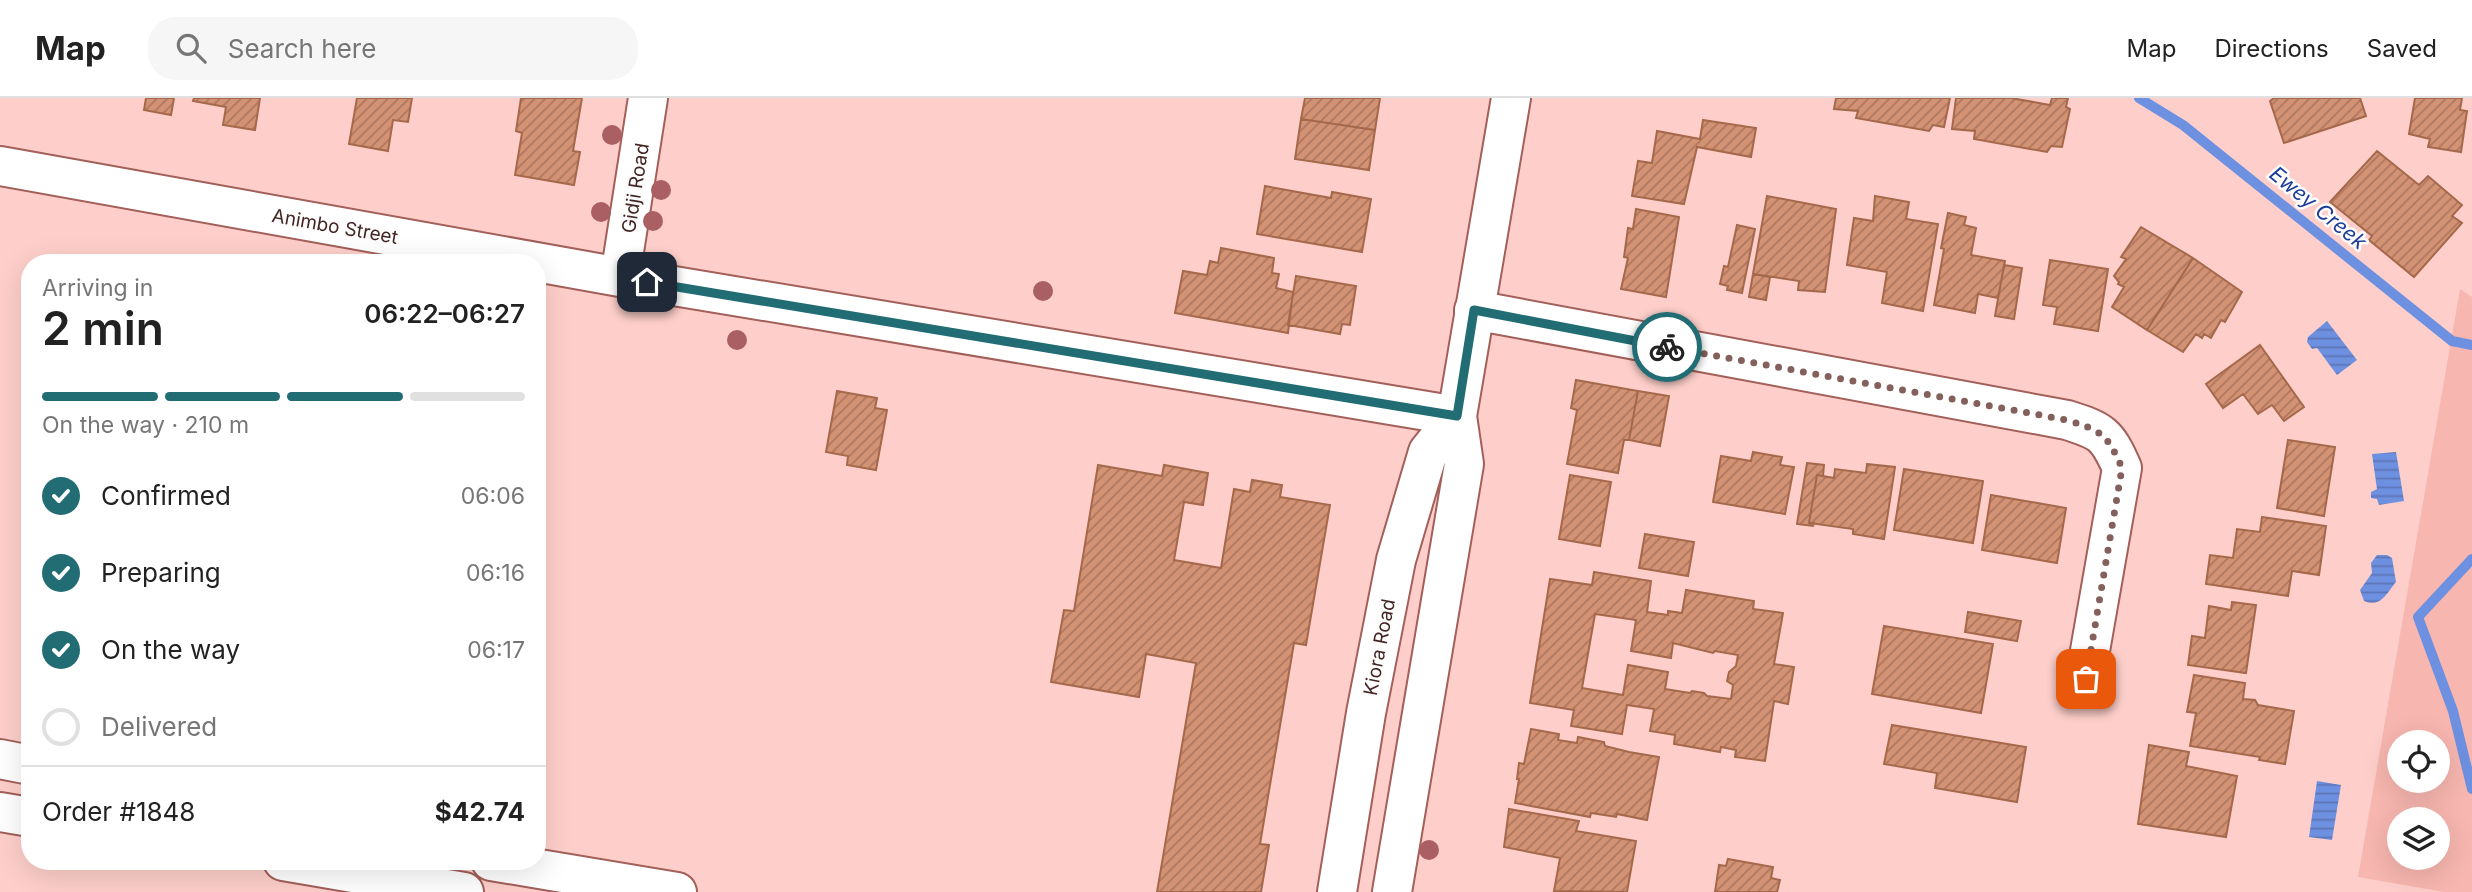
<!DOCTYPE html>
<html lang="en">
<head>
<meta charset="utf-8">
<style>
	body { margin:0; font-family:Inter,sans-serif; background:#f6f6f6; color:#222; height:100vh; display:flex; flex-direction:column; font-size:26px; white-space:nowrap }
	* { box-sizing:border-box; margin:0 }
	p { font-size:23px; color:#767676 }
	.icon { flex:none; width:38px; height:38px; fill:none; stroke:currentColor; stroke-width:2; stroke-linecap:round; stroke-linejoin:round }
	.map { position:relative; flex:1; overflow:hidden }
	.drawer { position:absolute; left:21px; top:156px; width:525px; height:616px; display:flex; flex-direction:column; background:#fff; border-radius:28px; box-shadow:0 7px 28px #0002 }
	.drawer>* { flex:none }
	.fabs { position:absolute; left:2387px; top:632px; display:grid; gap:14px }
	.fabs a { display:grid; place-items:center; width:63px; height:63px; border-radius:50%; background:#fff; box-shadow:0 7px 28px #0002; font-size:35px }
	.pin { position:absolute; display:grid; place-items:center; width:60px; height:60px; color:#fff; margin:-30px; border-radius:14px; box-shadow:0 4px 10px #0006 }
	.courier { position:absolute; display:grid; place-items:center; width:70px; height:70px; margin:-35px; border:5px solid #226c74; border-radius:50%; background:#fff; color:#222; box-shadow:0 2px 9px #0007 }
	.headline em { font-style:normal; font-weight:600 }
	.headline div { display:flex; flex-direction:column-reverse }
	.headline { display:flex; align-items:center; justify-content:space-between; height:119px; padding:0 21px }
	h1 { font-size:46px; font-weight:600; line-height:52px }
	.bar { display:grid; grid-template-columns:repeat(4,1fr); gap:10px 7px; align-content:center; height:84px; padding:0 21px }
	.bar i { height:9px; border-radius:5px; background:#e0e0e0 }
	.bar .active { background:#226c74 }
	.bar p { grid-column:span 4 }
	.line { display:flex; align-items:center; gap:18px; padding:0 21px; border-top:2px solid #e0e0e0 }
	.line div { flex:1 }
	ol { padding:0 21px; list-style:none }
	li { display:flex; align-items:center; gap:21px; height:77px }
	li p { margin-inline-start:auto }
	li .icon { padding:7px; border-radius:50%; background:#226c74; color:#fff; stroke-width:4 }
	li:last-child { color:#767676 }
	li i { width:38px; height:38px; border:4px solid #e0e0e0; border-radius:50% }
	header { display:flex; align-items:center; gap:42px; box-sizing:border-box; height:98px; padding:0 35px; background:#fff; border-bottom:2px solid #e0e0e0 }
	header strong { font-size:33px }
	nav { display:flex; gap:38px; margin-inline-start:auto; font-size:24px }
	.search { width:490px; height:63px; background:#f6f6f6; display:flex; align-items:center; gap:18px; box-sizing:border-box; padding:0 24px; border-radius:28px; color:#767676; font-size:26px }
	.map>svg:first-child { display:block }
	.green { fill:#f7b6af; fill-rule:evenodd }
	.water { fill:url(#water-rules) }
	.lines { fill:none; stroke-linecap:round; stroke-linejoin:round }
	.stream { stroke:#6e90e1; stroke-width:10 }
	.building { fill:url(#building-hatch); stroke:#a5684b; stroke-width:2; fill-rule:evenodd }
	.street-casing { stroke:#a35f59; stroke-width:42 }
	.secondary-casing { stroke:#a35f59; stroke-width:42 }
	.street { stroke:#fff; stroke-width:38 }
	.secondary { stroke:#fff; stroke-width:38 }
	.tree { fill:#aa6062 }
	.done { stroke:#84605d; stroke-width:7; stroke-dasharray:0 12.6 }
	.route { stroke:#226c74; stroke-width:9 }
	.labels { text-anchor:middle; stroke-width:5; stroke-linejoin:round; paint-order:stroke }
	.street-label { font-size:19px; fill:#432523; stroke:#fdfdfd }
	.water-label { font-size:21px; font-style:italic; fill:#1d3c99; stroke:#fdfdfd }
</style>
</head>
<body>
<header>
<strong>Map</strong>
<div class="search"><svg class="icon" aria-label="search" viewBox="0 0 24 24"><circle cx="10" cy="10" r="6"/><path d="M15 15l6 6"/></svg>Search here</div>
<nav><a>Map</a><a>Directions</a><a>Saved</a></nav>
</header>
<div class="map">
<svg width="2472" height="794" viewBox="0 0 2472 794">
	<defs>
		<pattern id="water-rules" width="6" height="5" patternUnits="userSpaceOnUse" patternTransform="scale(1.75)"><rect width="6" height="5" fill="#6e90e1"/><path d="M0 2.5h6" fill="none" stroke="#5c75b6"/></pattern>
		<pattern id="building-hatch" width="6" height="6" patternUnits="userSpaceOnUse" patternTransform="scale(1.75)"><rect width="6" height="6" fill="#d39274"/><path d="M-1 1l2-2M0 6l6-6M5 7l2-2" fill="none" stroke="#ad775f"/></pattern>
	</defs>
	<rect width="100%" height="100%" fill="#fecfca"/>
	<path class="green" d="M 2460,191 L 2472,199 L 2472,794 L 2444,794 L 2358,779 ZM 2399,644 L 2438,644 L 2438,682 L 2399,682 ZM 2399,721 L 2438,721 L 2438,760 L 2399,760 Z"/>
	<path class="water" d="M 2327,223 L 2357,262 L 2337,277 L 2317,250 L 2312,251 L 2307,244 L 2308,239 Z
		M 2396,354 L 2404,403 L 2379,407 L 2377,401 L 2371,400 L 2371,394 L 2377,391 L 2372,356 Z
		M 2377,457 L 2387,457 L 2392,460 L 2396,484 C 2386,496 2381,510 2364,503 L 2360,492 L 2372,475 L 2371,465 Z
		M 2317,683 L 2341,687 L 2332,742 L 2309,739 Z"/>
	<g class="lines">
		<path class="stream" d="M 2139,0 L 2183,27 L 2452,243 L 2472,247
			M 2472,461 L 2418,519 L 2453,613 L 2472,691"/>
	</g>
	<path class="building" d="M 146,0 L 174,0 L 171,17 L 144,12 Z
		M 194,0 L 260,0 L 255,32 L 223,27 L 226,9 L 193,3 Z
		M 357,0 L 412,0 L 408,24 L 393,22 L 388,53 L 349,46 Z
		M 521,0 L 582,0 L 573,53 L 580,54 L 574,87 L 515,77 L 522,35 L 516,33 Z
		M 1305,0 L 1380,0 L 1375,32 L 1301,21 Z
		M 1836,0 L 1950,0 L 1944,29 L 1933,27 L 1929,33 L 1856,20 L 1858,13 L 1834,11 Z
		M 1956,0 L 2011,0 L 2050,7 L 2052,0 L 2068,0 L 2066,9 L 2070,11 L 2062,49 L 2051,48 L 2047,54 L 1974,41 L 1975,33 L 1952,31 Z
		M 2274,0 L 2360,0 L 2366,18 L 2284,45 L 2270,3 Z
		M 2415,0 L 2462,0 L 2460,12 L 2467,13 L 2461,54 L 2428,49 L 2430,41 L 2409,36 Z
		M 1301,21 L 1375,32 L 1369,72 L 1295,61 Z
		M 1703,22 L 1756,30 L 1751,59 L 1697,49 L 1684,106 L 1632,98 L 1638,63 L 1652,65 L 1657,33 L 1700,41 Z
		M 2377,53 L 2419,87 L 2428,78 L 2462,107 L 2452,118 L 2462,125 L 2414,179 L 2369,142 L 2372,138 L 2330,104 Z
		M 1265,88 L 1331,100 L 1332,94 L 1371,101 L 1362,154 L 1257,136 Z
		M 1767,98 L 1836,111 L 1825,194 L 1798,192 L 1799,183 L 1753,176 Z
		M 1875,98 L 1909,104 L 1906,121 L 1938,126 L 1923,213 L 1882,205 L 1887,174 L 1847,167 L 1854,120 L 1873,123 Z
		M 1636,111 L 1679,119 L 1666,199 L 1621,191 L 1628,160 L 1624,159 L 1628,130 L 1633,131 Z
		M 1948,115 L 1966,119 L 1964,127 L 1976,130 L 1971,157 L 2005,163 L 1998,200 L 1978,196 L 1975,215 L 1934,207 L 1944,151 L 1941,150 Z
		M 1737,127 L 1755,131 L 1742,195 L 1727,192 L 1728,188 L 1720,186 L 1724,168 L 1728,169 Z
		M 2141,129 L 2193,160 L 2147,232 L 2112,209 L 2124,189 L 2118,186 L 2119,184 L 2114,178 L 2126,161 L 2121,159 Z
		M 1221,150 L 1274,160 L 1272,175 L 1279,176 L 1276,190 L 1293,194 L 1288,235 L 1175,215 L 1183,173 L 1207,177 L 1210,163 L 1218,165 Z
		M 2193,160 L 2242,194 L 2225,224 L 2221,222 L 2211,240 L 2204,236 L 2202,240 L 2196,236 L 2183,254 L 2147,232 Z
		M 2050,162 L 2108,171 L 2098,233 L 2054,226 L 2057,209 L 2043,207 Z
		M 2004,167 L 2022,170 L 2014,221 L 1995,218 Z
		M 1753,176 L 1770,179 L 1766,202 L 1749,199 Z
		M 1296,178 L 1356,188 L 1350,227 L 1342,226 L 1340,236 L 1288,227 Z
		M 2260,247 L 2304,309 L 2284,323 L 2272,307 L 2258,316 L 2243,296 L 2223,310 L 2206,286 Z
		M 1576,282 L 1638,293 L 1629,342 L 1624,342 L 1618,375 L 1567,366 L 1577,312 L 1571,310 Z
		M 837,293 L 877,300 L 875,310 L 887,312 L 876,372 L 847,367 L 848,358 L 826,354 Z
		M 1638,293 L 1669,298 L 1660,348 L 1629,342 Z
		M 2288,342 L 2335,349 L 2324,418 L 2277,410 Z
		M 1753,354 L 1782,359 L 1780,367 L 1794,369 L 1785,416 L 1713,404 L 1721,358 L 1751,363 Z
		M 1807,365 L 1824,367 L 1823,378 L 1817,377 L 1809,425 L 1814,425 L 1813,428 L 1797,426 Z
		M 1867,366 L 1895,369 L 1884,441 L 1853,436 L 1853,431 L 1809,425 L 1817,377 L 1834,380 L 1835,371 L 1866,375 Z
		M 1098,367 L 1162,378 L 1164,367 L 1208,375 L 1203,407 L 1184,404 L 1174,462 L 1221,470 L 1234,391 L 1250,394 L 1252,382 L 1282,387 L 1280,399 L 1330,407 L 1306,547 L 1294,545 L 1260,746 L 1269,747 L 1261,794 L 1157,794 L 1196,565 L 1146,556 L 1139,599 L 1051,584 L 1064,512 L 1074,513 Z
		M 1904,371 L 1983,383 L 1973,445 L 1894,432 Z
		M 1570,377 L 1611,384 L 1600,448 L 1559,441 Z
		M 1991,397 L 2066,410 L 2057,465 L 1982,452 Z
		M 2262,419 L 2326,428 L 2319,477 L 2292,473 L 2288,498 L 2206,486 L 2210,457 L 2233,460 L 2237,431 L 2260,434 Z
		M 1645,436 L 1694,444 L 1688,478 L 1639,470 Z
		M 1594,474 L 1651,483 L 1647,514 L 1668,517 L 1668,513 L 1682,515 L 1686,492 L 1754,503 L 1753,511 L 1783,515 L 1774,566 L 1794,569 L 1788,606 L 1774,603 L 1765,663 L 1735,659 L 1736,652 L 1721,649 L 1720,654 L 1674,646 L 1675,637 L 1650,633 L 1654,611 L 1627,607 L 1622,636 L 1571,628 L 1574,612 L 1530,605 L 1550,481 L 1592,487 ZM 1595,516 L 1636,522 L 1631,553 L 1671,560 L 1673,545 L 1713,555 L 1715,553 L 1738,557 L 1736,568 L 1729,574 L 1727,583 L 1733,587 L 1731,601 L 1707,598 L 1704,595 L 1692,593 L 1690,595 L 1665,591 L 1668,574 L 1628,567 L 1623,597 L 1582,590 Z
		M 2232,504 L 2256,507 L 2246,575 L 2188,567 L 2192,538 L 2205,540 L 2209,508 L 2231,512 Z
		M 1968,514 L 2021,523 L 2017,543 L 1965,534 Z
		M 1884,528 L 1993,546 L 1981,615 L 1872,596 Z
		M 2194,577 L 2245,585 L 2243,601 L 2255,602 L 2258,607 L 2294,613 L 2285,666 L 2259,662 L 2260,659 L 2190,648 L 2196,615 L 2187,614 Z
		M 1892,627 L 2026,649 L 2017,704 L 1935,690 L 1937,675 L 1884,666 Z
		M 1531,631 L 1559,636 L 1558,642 L 1577,645 L 1578,639 L 1604,644 L 1605,648 L 1629,654 L 1659,659 L 1647,722 L 1617,716 L 1616,719 L 1591,715 L 1590,719 L 1515,705 L 1519,681 L 1517,681 L 1519,665 L 1524,666 Z
		M 2149,647 L 2189,654 L 2186,668 L 2237,678 L 2226,739 L 2138,726 Z
		M 1509,711 L 1579,723 L 1576,733 L 1636,743 L 1627,794 L 1554,793 L 1560,760 L 1504,749 Z
		M 1728,761 L 1773,769 L 1771,780 L 1780,782 L 1777,794 L 1715,794 L 1719,767 L 1726,768 Z"/>
	<g class="lines">
		<defs>
			<path id="street" d="M 0,68 L 620,179 L 1457,318
				M 620,179 L 648,0
				M 1474,212 L 2067,322 C 2102,333 2107,336 2122,370 L 2084,587"/>
			<path id="secondary" d="M 0,661 L 30,667
				M 0,714 L 30,719
				M 283,763 L 464,794
				M 491,763 L 677,794
				M 1337,794 L 1366,615 L 1396,462 L 1428,354 L 1457,318
				M 1392,794 L 1464,366 L 1457,318 L 1511,0"/>
		</defs>
		<use href="#street" class="street-casing"/>
		<use href="#secondary" class="secondary-casing"/>
		<use href="#street" class="street"/>
		<use href="#secondary" class="secondary"/>
	</g>
	<g class="tree">
		<circle cx="612" cy="37" r="10"/>
		<circle cx="661" cy="92" r="10"/>
		<circle cx="601" cy="114" r="10"/>
		<circle cx="653" cy="123" r="10"/>
		<circle cx="1043" cy="193" r="10"/>
		<circle cx="737" cy="242" r="10"/>
		<circle cx="1429" cy="752" r="10"/>
	</g>
	<g class="lines">
		<path class="done" d="M 1667,249 L 2067,322 C 2102,333 2107,336 2122,370 L 2086,581"/>
		<path class="route" d="M 647,184 L 1457,318 L 1474,212 L 1667,249"/>
	</g>
	<g class="labels">
		<g class="street-label">
			<text transform="translate(635 90) rotate(-81)" y="7">Gidji Road</text>
			<text transform="translate(335 128) rotate(10)" y="7">Animbo Street</text>
			<text transform="translate(1379 549) rotate(-79)" y="7">Kiora Road</text>
		</g>
		<g class="water-label">
			<text transform="translate(2318 110) rotate(39)" y="7">Ewey Creek</text>
		</g>
	</g>
</svg>
<div class="fabs">
<a><svg class="icon" aria-label="locate" viewBox="0 0 24 24"><circle cx="12" cy="12" r="6"/><path d="M12 2v4M12 18v4M2 12h4M18 12h4"/></svg></a>
<a><svg class="icon" aria-label="layers" viewBox="0 0 24 24"><path d="M12 4l9 5-9 5-9-5zM3 14l9 5 9-5"/></svg></a>
</div>
<div class="pin" style="left:2086px;top:581px;background:#ea580c"><svg class="icon" aria-label="bag" viewBox="0 0 24 24"><path d="M5 8h14l-1 12H6zM9 8a3 3 0 0 1 6 0"/></svg></div>
<div class="pin" style="left:647px;top:184px;background:#1f2937"><svg class="icon" aria-label="home" viewBox="0 0 24 24"><path d="M3 11l9-7 9 7M6 9v11h12V9"/></svg></div>
<div class="courier" style="left:1667px;top:249px"><svg class="icon" aria-label="bike" viewBox="0 0 24 24"><circle cx="6" cy="16" r="4"/><circle cx="18" cy="16" r="4"/><path d="M6 16l4-8h5l3 8M10 8l3 8H6M13 5h3"/></svg></div>
<section class="drawer">
<div class="headline"><div><h1>2 min</h1><p>Arriving in</p></div><em>06:22–06:27</em></div>
<div class="bar"><i class="active"></i><i class="active"></i><i class="active"></i><i></i><p>On the way · 210 m</p></div>
<ol>
<li><svg class="icon" aria-label="check" viewBox="0 0 24 24"><path d="M5 12l5 5 9-10"/></svg>Confirmed<p>06:06</p></li>
<li><svg class="icon" aria-label="check" viewBox="0 0 24 24"><path d="M5 12l5 5 9-10"/></svg>Preparing<p>06:16</p></li>
<li><svg class="icon" aria-label="check" viewBox="0 0 24 24"><path d="M5 12l5 5 9-10"/></svg>On the way<p>06:17</p></li>
<li><i></i>Delivered</li>
</ol>
<div class="line" style="height:91px"><div>Order #1848</div><b>$42.74</b></div>
</section>
</div>
</body>
</html>
